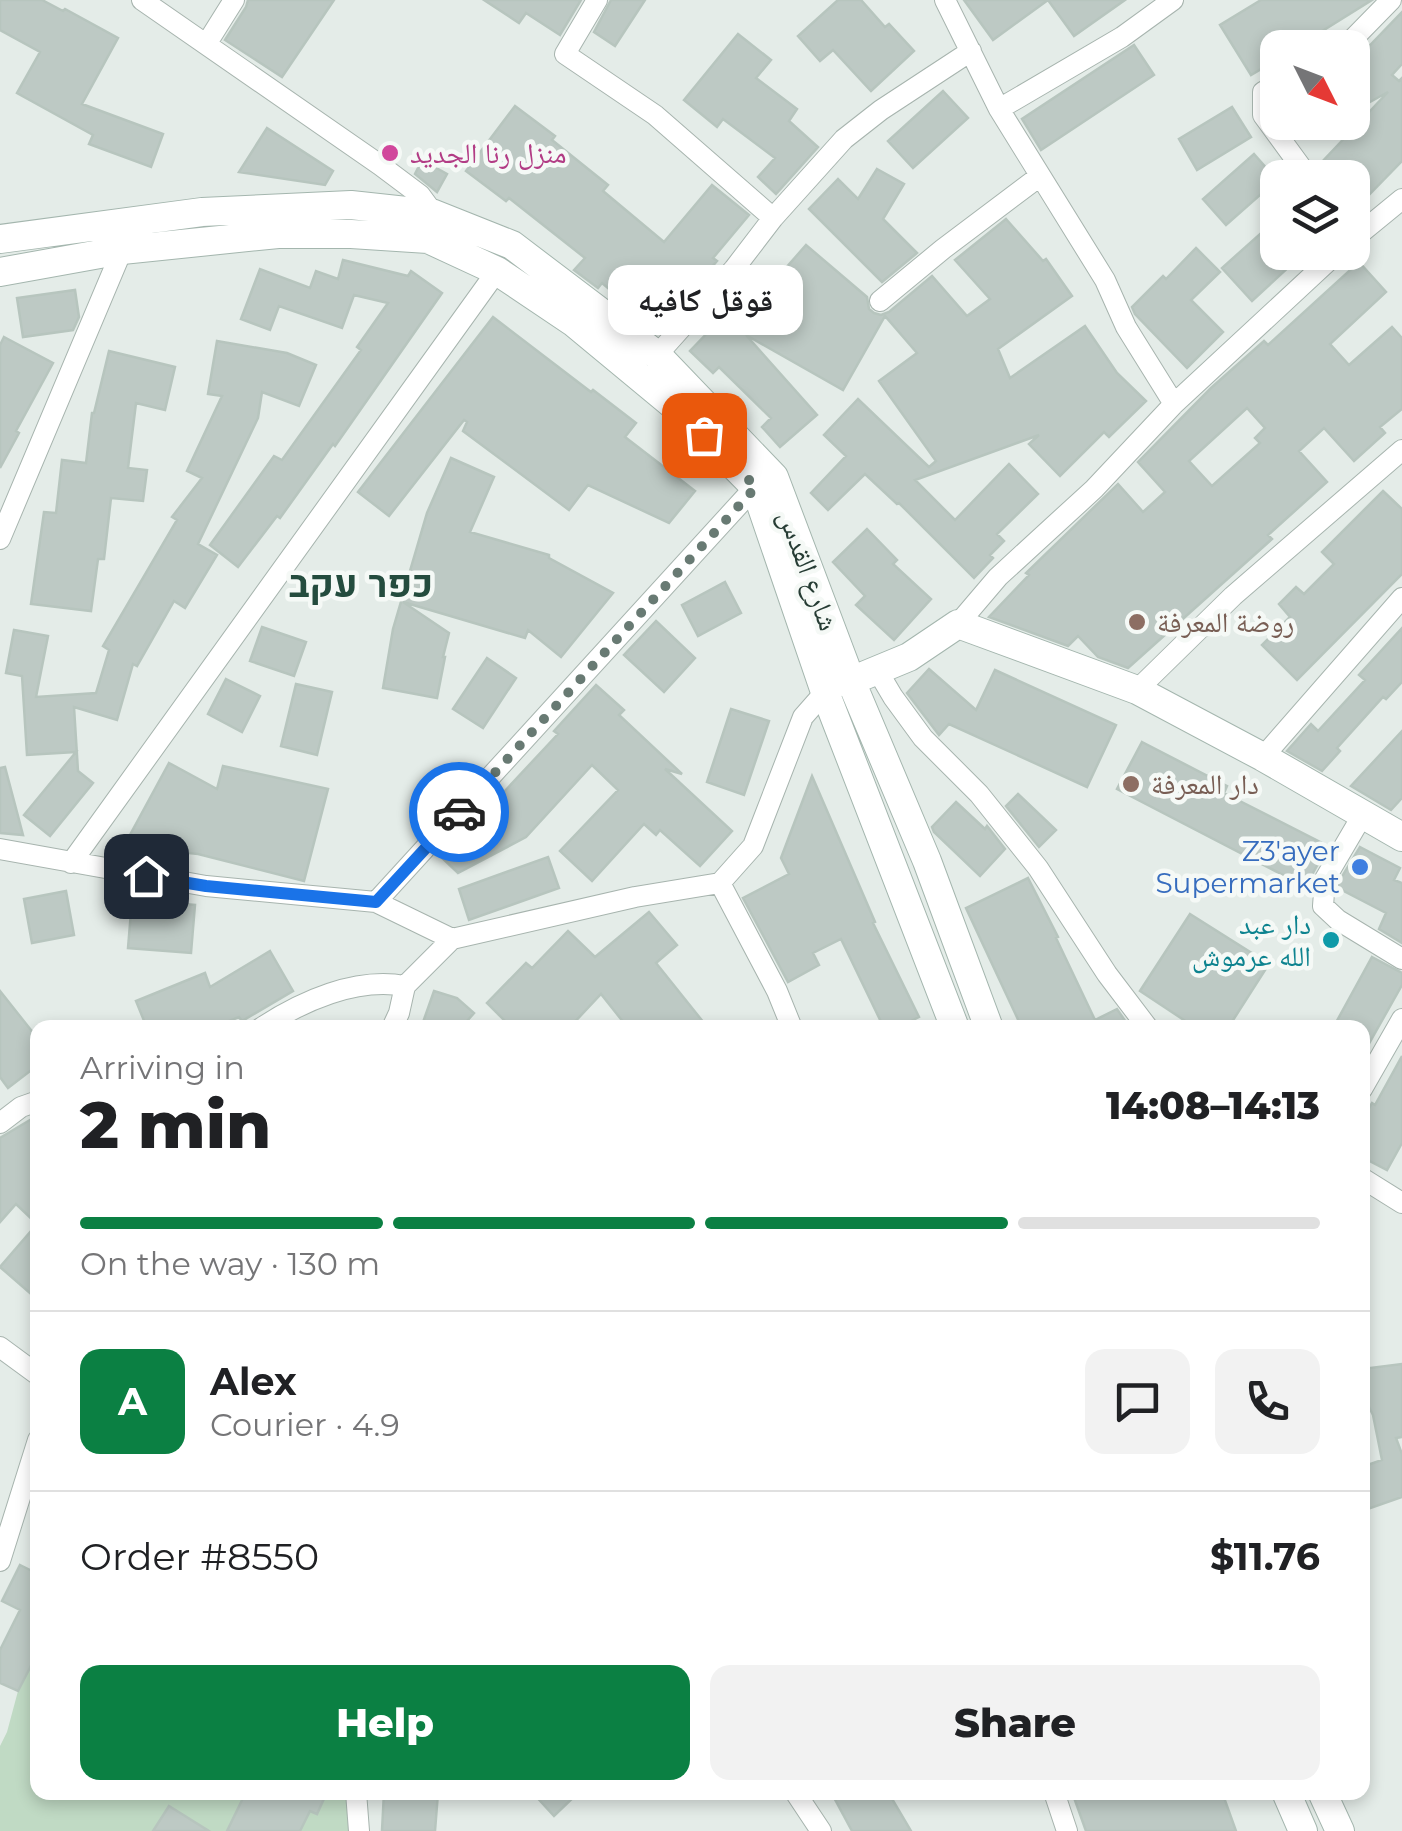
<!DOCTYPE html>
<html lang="en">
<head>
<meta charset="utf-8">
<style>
	body { margin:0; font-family:Montserrat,"Noto Naskh Arabic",Heebo,sans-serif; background:#f2f2f2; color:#202124; height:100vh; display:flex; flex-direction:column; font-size:38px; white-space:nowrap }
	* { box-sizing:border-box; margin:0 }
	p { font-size:32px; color:#757577 }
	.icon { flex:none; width:55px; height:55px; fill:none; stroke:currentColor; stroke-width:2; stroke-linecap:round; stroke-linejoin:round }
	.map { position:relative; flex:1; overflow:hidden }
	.panel { position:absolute; left:30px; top:1020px; width:1340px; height:780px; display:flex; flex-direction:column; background:#fff; border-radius:20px; box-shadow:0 5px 15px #0003 }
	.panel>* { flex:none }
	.needle { width:65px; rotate:132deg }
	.tools { position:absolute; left:1260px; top:30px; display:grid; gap:20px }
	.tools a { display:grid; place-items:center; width:110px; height:110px; border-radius:20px; background:#fff; box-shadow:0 5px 15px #0003; font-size:50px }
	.pin { position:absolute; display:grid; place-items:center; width:85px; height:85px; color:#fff; margin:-42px; border-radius:20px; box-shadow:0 5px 15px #0006 }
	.courier { position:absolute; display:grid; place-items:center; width:100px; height:100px; margin:-50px; border:8px solid #1a73e8; border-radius:50%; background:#fff; color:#222; box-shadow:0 2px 12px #0007 }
	.bubble { position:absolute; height:70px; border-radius:20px; background:#fff; box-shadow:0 5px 15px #0003; font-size:32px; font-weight:800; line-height:70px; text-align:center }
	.summary em { font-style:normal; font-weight:800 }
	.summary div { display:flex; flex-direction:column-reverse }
	.summary { display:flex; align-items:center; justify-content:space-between; height:170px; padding:0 50px }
	h1 { font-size:65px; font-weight:800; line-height:75px }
	.bar { display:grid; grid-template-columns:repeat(4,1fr); gap:15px 10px; align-content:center; height:120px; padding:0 50px }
	.bar i { height:12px; border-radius:8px; background:#e0e0e0 }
	.bar .on { background:#0b8043 }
	.bar p { grid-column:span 4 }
	.line { display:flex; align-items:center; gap:25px; padding:0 50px; border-top:2px solid #e0e0e0 }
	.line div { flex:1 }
	.round { display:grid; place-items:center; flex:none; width:105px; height:105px; border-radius:20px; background:#f2f2f2 }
	.primary-button { display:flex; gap:20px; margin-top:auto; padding:20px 50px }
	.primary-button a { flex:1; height:115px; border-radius:20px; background:#0b8043; color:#fff; font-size:40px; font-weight:800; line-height:115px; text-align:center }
	.primary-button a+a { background:#f2f2f2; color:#202124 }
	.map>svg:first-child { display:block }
	.green { fill:#c0dac4 }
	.building { fill:#bdc9c4; stroke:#b7c5be; stroke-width:2.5; fill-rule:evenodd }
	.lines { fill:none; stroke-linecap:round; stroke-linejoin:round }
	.street-casing { stroke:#a7b4ae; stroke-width:22 }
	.secondary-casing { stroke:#a4b6ae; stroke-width:30 }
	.street { stroke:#fff; stroke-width:20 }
	.secondary { stroke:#fff; stroke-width:28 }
	.done { stroke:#687a73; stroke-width:10; stroke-dasharray:0 18 }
	.route { stroke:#1a73e8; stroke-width:12 }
	.hotel-dot { fill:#d1479c; stroke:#f5f9f6; stroke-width:4 }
	.education-dot { fill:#8d6e63; stroke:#f5f9f6; stroke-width:4 }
	.shop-dot { fill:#3f7fe0; stroke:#f5f9f6; stroke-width:4 }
	.culture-dot { fill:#0f9aa8; stroke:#f5f9f6; stroke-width:4 }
	.labels { text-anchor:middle; stroke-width:9; stroke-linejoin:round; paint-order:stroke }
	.hotel-label { font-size:28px; fill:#b23c85; stroke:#f5f9f6; text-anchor:start }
	.street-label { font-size:28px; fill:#263c34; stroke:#f5f9f6 }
	.education-label { font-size:28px; fill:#785e54; stroke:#f5f9f6; text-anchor:start }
	.shop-label { font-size:28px; fill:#366cbe; stroke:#f5f9f6; text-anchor:end }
	.culture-label { font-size:28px; fill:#0d838f; stroke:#f5f9f6; text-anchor:end }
	.district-label { font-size:38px; font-weight:bold; fill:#244c3e; stroke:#f5f9f6 }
</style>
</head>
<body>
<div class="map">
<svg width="1402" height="1831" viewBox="0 0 1402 1831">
	<rect width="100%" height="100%" fill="#e4ece8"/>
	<path class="green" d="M 37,1652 L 38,1792 L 348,1793 L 350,1831 L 0,1831 L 0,1746 L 7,1732 L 18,1691 Z"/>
	<path class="building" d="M 0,0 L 42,0 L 63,11 L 65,9 L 118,38 L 82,104 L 163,134 L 151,167 L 89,144 L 93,135 L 17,93 L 40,52 L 0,30 Z
		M 248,0 L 334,0 L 282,77 L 225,40 L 246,7 Z
		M 484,0 L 581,0 L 560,35 L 526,13 L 519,23 Z
		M 611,0 L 645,0 L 615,46 L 594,32 Z
		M 838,0 L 861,0 L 885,27 L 889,24 L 914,51 L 871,91 L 833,50 L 820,61 L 798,36 Z
		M 964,0 L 1125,0 L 1074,36 L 1048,0 L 993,40 Z
		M 1261,0 L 1372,0 L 1295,48 L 1278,48 L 1278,59 L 1251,75 L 1220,25 Z
		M 1402,12 L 1402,64 L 1392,75 L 1399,81 L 1402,78 L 1402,161 L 1362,202 L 1352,193 L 1352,178 L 1336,178 L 1321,163 L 1388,92 L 1352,112 L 1352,64 Z
		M 738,34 L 771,60 L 756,78 L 797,109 L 789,121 L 818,147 L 776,194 L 758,177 L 775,158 L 723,119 L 717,127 L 684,100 Z
		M 1134,45 L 1154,75 L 1041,150 L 1022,119 Z
		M 943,91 L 968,118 L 913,168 L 888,141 Z
		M 515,106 L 555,136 L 552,140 L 608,185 L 603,191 L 664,242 L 712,185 L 749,215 L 713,258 L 717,261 L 658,330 L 602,283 L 598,288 L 574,270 L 585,258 L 509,198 L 506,201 L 466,171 Z
		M 1232,107 L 1251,137 L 1197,170 L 1179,139 Z
		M 267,128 L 333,171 L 325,185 L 239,172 Z
		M 1254,154 L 1277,180 L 1226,225 L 1203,199 Z
		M 422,160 L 447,174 L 437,192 L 415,174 Z
		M 877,169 L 904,184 L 883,219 L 917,253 L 882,282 L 809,209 L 838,179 L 858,199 Z
		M 1278,218 L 1278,252 L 1305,252 L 1252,301 L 1222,268 Z
		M 1006,219 L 1043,261 L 1046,259 L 1072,296 L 998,349 L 1010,378 L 1085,326 L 1117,373 L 1146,401 L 1109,437 L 1104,432 L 1060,476 L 1029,444 L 1039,435 L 915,480 L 955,520 L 1009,464 L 1038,494 L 997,534 L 1004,541 L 990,555 L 993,558 L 974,578 L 899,503 L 897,504 L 865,474 L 828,510 L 811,493 L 846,456 L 824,435 L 858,399 L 929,467 L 936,461 L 879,381 L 917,353 L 885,316 L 843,390 L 746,335 L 817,415 L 780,447 L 762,427 L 771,418 L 719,367 L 713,373 L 690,351 L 742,297 L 775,328 L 796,307 L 771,285 L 806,245 L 867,297 L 869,309 L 874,313 L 881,315 L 889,312 L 932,276 L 967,316 L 990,299 L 955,260 Z
		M 1196,248 L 1220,272 L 1191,300 L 1223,332 L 1187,368 L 1135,314 L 1132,307 L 1163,276 L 1166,279 Z
		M 343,260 L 408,276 L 411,271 L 442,293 L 335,446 L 333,444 L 280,518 L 277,516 L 238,567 L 210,545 L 274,456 L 282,460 L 361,350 L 357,347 L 388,303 L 354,295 L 342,328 L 279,306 L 270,330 L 241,319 L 260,269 L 310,288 L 316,271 L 338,279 Z
		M 1359,262 L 1386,292 L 1330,344 L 1349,365 L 1392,327 L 1402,338 L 1402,409 L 1380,427 L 1385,433 L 1354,461 L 1324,428 L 1299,451 L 1327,482 L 1268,535 L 1272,539 L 1128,668 L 1098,657 L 1078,636 L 1068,646 L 989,617 L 1029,575 L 1026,573 L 1118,484 L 1143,512 L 1165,492 L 1138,462 L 1211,388 L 1264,341 L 1268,345 ZM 1247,408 L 1265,428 L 1255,438 L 1260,443 L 1212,486 L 1189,461 Z
		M 75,290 L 79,317 L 73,330 L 23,337 L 17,298 Z
		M 493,317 L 591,392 L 593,390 L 636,423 L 625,437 L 695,491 L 669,523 L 588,485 L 569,510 L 463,431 L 467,422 L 464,420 L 389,516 L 358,492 Z
		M 4,337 L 53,363 L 16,431 L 19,433 L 0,468 L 0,345 Z
		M 217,341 L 287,353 L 316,365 L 299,406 L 262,392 L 258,418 L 198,544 L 217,555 L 185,608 L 174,601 L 137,666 L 133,664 L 117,720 L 74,707 L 78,771 L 93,783 L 50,836 L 24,815 L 76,752 L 27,755 L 22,676 L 6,673 L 14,630 L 48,636 L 36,697 L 96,693 L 109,650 L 103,646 L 177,520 L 172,517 L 202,478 L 187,471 L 222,396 L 208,394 Z
		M 109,351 L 175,367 L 165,410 L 136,403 L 128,468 L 147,470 L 143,501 L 111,498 L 104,559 L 98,559 L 91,611 L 31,604 L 44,512 L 56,513 L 62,460 L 86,463 L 92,413 L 94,413 Z
		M 451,458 L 494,477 L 470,532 L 549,555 L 549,558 L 613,593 L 561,657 L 528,630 L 525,638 L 403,602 L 449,633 L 443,657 L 445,657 L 437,698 L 383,688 L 393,629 L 427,513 Z
		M 1383,491 L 1402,509 L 1402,574 L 1297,680 L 1262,645 L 1290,617 L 1279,604 L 1296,587 L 1304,594 L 1334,564 L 1322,552 Z
		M 867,529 L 897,560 L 893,564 L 931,599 L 894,640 L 856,605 L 865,596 L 833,562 Z
		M 725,582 L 741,613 L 698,636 L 682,605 Z
		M 656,621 L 695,658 L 664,692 L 624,655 Z
		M 262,627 L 306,642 L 294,676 L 250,661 Z
		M 1402,628 L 1402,682 L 1386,699 L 1383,697 L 1337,748 L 1340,751 L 1322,771 L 1287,751 L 1311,724 L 1318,731 L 1365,680 L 1359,675 Z
		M 487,658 L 516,678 L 483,728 L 453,709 Z
		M 929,669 L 976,710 L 995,670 L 1116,725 L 1087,787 L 949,724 L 939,735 L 907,693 Z
		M 226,679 L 260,696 L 242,732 L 208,714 Z
		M 296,684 L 332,692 L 317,755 L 281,746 Z
		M 596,685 L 624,710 L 619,715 L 682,774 L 665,769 L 732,831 L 700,866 L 660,830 L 656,835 L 644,824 L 592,881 L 560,851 L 618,790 L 592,765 L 526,837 L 458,873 L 440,856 L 487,806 L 489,808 L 558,734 L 554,731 Z
		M 731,709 L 769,721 L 744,795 L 707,782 Z
		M 1402,731 L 1402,798 L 1391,810 L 1351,786 Z
		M 1142,742 L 1227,786 L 1224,793 L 1328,846 L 1313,873 L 1310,889 L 1117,789 Z
		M 169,763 L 217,789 L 223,766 L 328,789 L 304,881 L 198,854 L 124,846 Z
		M 5,767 L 18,816 L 23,835 L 0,833 L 0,768 Z
		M 812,776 L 875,922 L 873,923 L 919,1017 L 897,1028 L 884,1028 L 841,939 L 813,953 L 819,965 L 788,982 L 743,898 L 789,874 L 781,858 Z
		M 1018,794 L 1056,830 L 1039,847 L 1006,806 Z
		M 956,802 L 985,829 L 987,826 L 1005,849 L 980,876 L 934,832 L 932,827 Z
		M 1360,847 L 1400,868 L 1394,880 L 1402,883 L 1402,943 L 1379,929 L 1386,913 L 1338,888 L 1338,883 Z
		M 548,857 L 559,888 L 469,920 L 459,889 Z
		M 1028,878 L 1058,937 L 1056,938 L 1095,1020 L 1117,1009 L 1130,1028 L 1022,1028 L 966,908 Z
		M 66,891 L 74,935 L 32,943 L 24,899 Z
		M 132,900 L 195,905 L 191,953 L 128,948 Z
		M 649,912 L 677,945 L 656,963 L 708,1028 L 628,1028 L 601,994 L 569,1028 L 512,1028 L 487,1003 L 526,963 L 532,968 L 568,931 L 595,957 Z
		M 1190,914 L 1269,964 L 1228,1028 L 1196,1028 L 1140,991 Z
		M 270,951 L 293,991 L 242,1021 L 239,1017 L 212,1028 L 147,1028 L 136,1001 L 205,973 L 210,987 Z
		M 1372,957 L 1402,973 L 1402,985 L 1362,1056 L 1362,1028 L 1333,1028 Z
		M 0,991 L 38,1039 L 38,1065 L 8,1088 L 0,1077 Z
		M 434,991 L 457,998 L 474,1013 L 461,1028 L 421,1028 Z
		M 1402,1056 L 1402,1143 L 1387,1170 L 1362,1157 L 1362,1120 L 1372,1103 L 1375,1105 Z
		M 35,1117 L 38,1120 L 38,1300 L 0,1267 L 37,1224 L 16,1204 L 0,1222 L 0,1138 Z
		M 1402,1364 L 1402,1437 L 1396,1438 L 1402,1454 L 1402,1497 L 1362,1511 L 1362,1467 L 1382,1460 L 1373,1415 L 1364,1397 L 1362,1369 Z
		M 20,1565 L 38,1574 L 38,1652 L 18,1691 L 0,1683 L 0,1650 L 20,1610 L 2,1601 Z
		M 246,1792 L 327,1792 L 317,1814 L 310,1811 L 300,1831 L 227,1831 Z
		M 384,1792 L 438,1793 L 435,1831 L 382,1831 Z
		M 532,1792 L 579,1792 L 554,1816 Z
		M 831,1792 L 888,1792 L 911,1831 L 852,1831 Z
		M 1072,1792 L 1222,1792 L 1236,1831 L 1086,1831 Z
		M 169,1806 L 209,1831 L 153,1831 Z"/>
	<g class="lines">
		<defs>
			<path id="street" d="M 142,0 L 380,165 L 420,195 L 434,214
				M 597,0 L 565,54 L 655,115 L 773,218 L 734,269 L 657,355
				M 945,0 L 999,109 L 1105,280 L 1126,327 L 1174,404
				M 207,43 L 234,0
				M 1344,48 L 1391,0
				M 1278,83 L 1263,92 L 1263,115 L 1309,178
				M 999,109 L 1122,37 L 1173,0
				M 773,218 L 844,139 L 881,110 L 971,51
				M 1352,240 L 1402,199
				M 880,301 L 943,249 L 1040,176
				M 0,539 L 122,250
				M 958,624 L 998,577 L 1094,489 L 1174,404 L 1338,252
				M 877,670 L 893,697 L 923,738 L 979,794 L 1038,868 L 1107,974 L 1148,1028
				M 1137,690 L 1233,596 L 1402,450
				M 1263,757 L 1402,598
				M 1362,816 L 1325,879 L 1323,906 L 1338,920 L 1402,959
				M 0,849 L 206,886 L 376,902 L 452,939 L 635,897 L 720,883 L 753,846 L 803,717 L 825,692 L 851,681
				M 71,863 L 497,271
				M 720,883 L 777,991 L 792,1028
				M 376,902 L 755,487
				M 261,1028 C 302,1001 356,977 405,986
				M 392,1028 L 399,1013 L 405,986 L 452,939
				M 1362,1089 L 1402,1019
				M 0,1123 L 21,1107 L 38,1101
				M 1362,1178 L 1402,1203
				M 0,1347 L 38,1375
				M 0,1561 L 38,1440
				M 356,1792 L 359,1831
				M 795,1792 L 821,1831
				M 1054,1792 L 1067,1831"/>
			<path id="secondary" d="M 0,239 L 202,212 L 351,205 L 434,214 L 512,245 L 657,355 L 774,477 L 851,681 L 927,861 L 989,1028
				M 0,272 L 122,250 L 278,234 L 351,234 L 428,239 L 497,271 L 573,322 L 678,409 L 755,487 L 825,692 L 955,1028
				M 851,681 L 909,657 L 958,624 L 1137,690 L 1263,757 L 1402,837
				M 1286,1792 L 1303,1831
				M 1322,1792 L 1340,1831"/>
		</defs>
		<use href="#street" class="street-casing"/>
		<use href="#secondary" class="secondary-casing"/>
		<use href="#street" class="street"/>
		<use href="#secondary" class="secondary"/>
	</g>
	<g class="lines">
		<path class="done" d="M 459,812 L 756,487 L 704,435"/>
		<path class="route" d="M 146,876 L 206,886 L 376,902 L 459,812"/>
	</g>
	<circle class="hotel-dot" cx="390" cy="153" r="10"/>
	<g class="education-dot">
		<circle cx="1137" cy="622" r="10"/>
		<circle cx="1131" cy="784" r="10"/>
	</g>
	<circle class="shop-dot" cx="1360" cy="867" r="10"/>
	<circle class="culture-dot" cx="1331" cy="940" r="10"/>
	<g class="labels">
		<g class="hotel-label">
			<text x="410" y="163">منزل رنا الجديد</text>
		</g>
		<g class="street-label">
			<text transform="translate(809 570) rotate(70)" y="10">شارع القدس</text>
		</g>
		<g class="education-label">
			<text x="1157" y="632">روضة المعرفة</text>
			<text x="1151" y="794">دار المعرفة</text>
		</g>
		<g class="shop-label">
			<text x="1340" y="861">Z3'ayer<tspan x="1340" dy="32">Supermarket</tspan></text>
		</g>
		<g class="culture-label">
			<text x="1311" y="934">دار عبد<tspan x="1311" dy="32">الله عرموش</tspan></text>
		</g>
		<g class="district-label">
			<text x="361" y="597">כפר עקב</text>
		</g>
	</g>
</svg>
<div class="tools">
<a><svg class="needle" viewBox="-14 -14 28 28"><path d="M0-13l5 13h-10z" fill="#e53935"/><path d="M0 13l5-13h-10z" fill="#757577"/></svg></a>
<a><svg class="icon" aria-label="layers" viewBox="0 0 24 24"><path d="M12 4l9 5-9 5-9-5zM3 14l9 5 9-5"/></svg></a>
</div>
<div class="pin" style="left:704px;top:435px;background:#ea580c"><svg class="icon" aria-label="bag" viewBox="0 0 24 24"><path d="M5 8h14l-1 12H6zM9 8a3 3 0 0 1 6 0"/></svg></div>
<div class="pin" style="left:146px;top:876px;background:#1f2937"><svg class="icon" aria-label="home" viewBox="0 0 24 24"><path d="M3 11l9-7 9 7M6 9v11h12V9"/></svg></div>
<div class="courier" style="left:459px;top:812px"><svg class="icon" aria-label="car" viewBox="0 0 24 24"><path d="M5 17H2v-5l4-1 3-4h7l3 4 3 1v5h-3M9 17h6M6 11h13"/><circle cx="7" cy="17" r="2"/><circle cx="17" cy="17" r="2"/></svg></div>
<div class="bubble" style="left:608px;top:265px;width:195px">قوقل كافيه</div>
<section class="panel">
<div class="summary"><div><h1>2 min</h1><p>Arriving in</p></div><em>14:08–14:13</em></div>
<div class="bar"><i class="on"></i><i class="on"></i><i class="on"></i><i></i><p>On the way · 130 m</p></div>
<div class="line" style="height:180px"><b class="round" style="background:#0b8043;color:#fff">A</b><div><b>Alex</b><p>Courier · 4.9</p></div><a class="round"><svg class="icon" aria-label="chat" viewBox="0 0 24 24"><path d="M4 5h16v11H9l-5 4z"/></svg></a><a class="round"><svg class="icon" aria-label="phone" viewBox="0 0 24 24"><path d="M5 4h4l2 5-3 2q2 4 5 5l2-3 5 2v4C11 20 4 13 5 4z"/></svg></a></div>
<div class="line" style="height:130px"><div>Order #8550</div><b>$11.76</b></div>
<div class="primary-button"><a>Help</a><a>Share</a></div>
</section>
</div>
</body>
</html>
